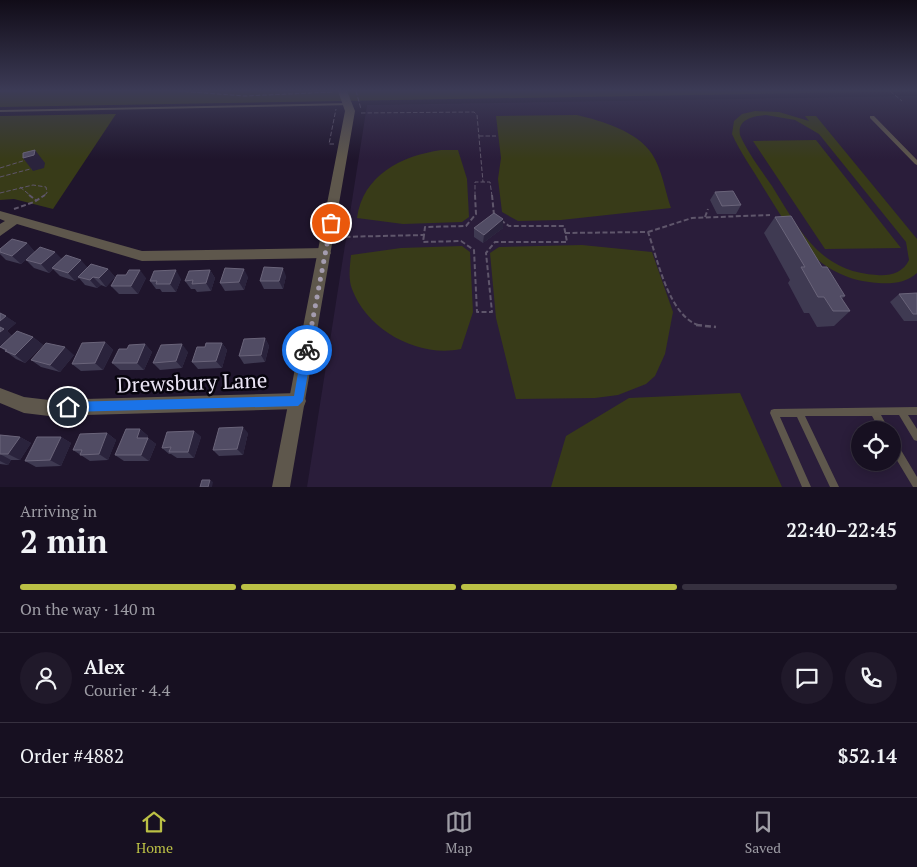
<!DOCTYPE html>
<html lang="en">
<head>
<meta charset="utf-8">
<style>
	body { margin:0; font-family:"PT Serif",serif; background:#20192a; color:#f1f3f6; height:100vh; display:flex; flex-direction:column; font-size:19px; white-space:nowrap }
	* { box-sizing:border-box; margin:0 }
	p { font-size:16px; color:#9e9da5 }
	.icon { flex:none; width:28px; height:28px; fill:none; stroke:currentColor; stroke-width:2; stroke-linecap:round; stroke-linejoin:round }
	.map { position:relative; height:487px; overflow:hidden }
	.details { display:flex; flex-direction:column; background:#171021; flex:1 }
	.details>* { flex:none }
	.buttons { position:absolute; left:851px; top:421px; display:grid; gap:10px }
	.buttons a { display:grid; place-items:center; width:50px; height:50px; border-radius:50%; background:#171021; box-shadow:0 2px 12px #0003,0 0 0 1px #36303f; font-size:25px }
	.pin { position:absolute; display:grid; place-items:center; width:42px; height:42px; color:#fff; margin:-21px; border:2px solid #fff; border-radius:50%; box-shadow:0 1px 5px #0007 }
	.courier { position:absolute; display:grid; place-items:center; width:50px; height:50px; margin:-25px; border:4px solid #1a73e8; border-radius:50%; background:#fff; color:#222; box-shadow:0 1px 6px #0007 }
	.head em { font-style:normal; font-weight:800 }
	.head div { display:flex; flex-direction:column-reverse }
	.head { display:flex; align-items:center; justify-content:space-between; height:85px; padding:0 20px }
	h1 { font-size:32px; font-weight:800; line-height:38px }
	.bar { display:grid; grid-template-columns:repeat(4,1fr); gap:8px 5px; align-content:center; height:60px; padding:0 20px }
	.bar i { height:6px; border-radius:4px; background:#36303f }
	.bar .on { background:#bbc045 }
	.bar p { grid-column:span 4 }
	.line { display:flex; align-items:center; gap:12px; padding:0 20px; border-top:1px solid #36303f }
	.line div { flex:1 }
	.round { display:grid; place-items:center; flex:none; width:52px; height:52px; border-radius:26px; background:#20192a }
	.dock { display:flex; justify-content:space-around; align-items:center; height:70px; border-top:1px solid #36303f; background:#171021; font-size:14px; color:#9e9da5 }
	.dock a { display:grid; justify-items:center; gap:2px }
	.dock .on { color:#bbc045 }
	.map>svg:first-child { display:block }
	.built { fill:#2a1d3a; fill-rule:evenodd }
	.green { fill:#383b18; fill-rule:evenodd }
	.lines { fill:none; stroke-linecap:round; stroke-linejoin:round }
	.path-far2 { stroke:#5f566b; stroke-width:1; stroke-dasharray:4.5 2; stroke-linecap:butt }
	.path-far1 { stroke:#5f566b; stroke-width:2; stroke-dasharray:5 2.5; stroke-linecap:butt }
	.path { stroke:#5f566b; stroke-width:2.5; stroke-dasharray:6 3; stroke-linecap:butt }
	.service { fill:#5e574c; fill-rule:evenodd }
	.minor { fill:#5e574c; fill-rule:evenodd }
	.tertiary { fill:#5e574c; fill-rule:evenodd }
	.wall { fill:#3f3a52 }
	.shaded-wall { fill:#2a233c }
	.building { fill:#514c64; stroke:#6a647a }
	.route { fill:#1a73e8 }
	.done { stroke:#a49caf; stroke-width:5; stroke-dasharray:0 9 }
	.labels { text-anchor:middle; stroke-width:5; stroke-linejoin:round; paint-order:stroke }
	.near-street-label { font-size:21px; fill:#ebe5f5; stroke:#07040d }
</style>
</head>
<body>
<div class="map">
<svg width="917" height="487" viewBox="0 0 917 487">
	<rect width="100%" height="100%" fill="#1f152c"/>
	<path class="built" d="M 917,96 L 917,487 L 307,487 L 367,105 ZM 860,430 L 892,430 L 892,462 L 860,462 Z"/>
	<path class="green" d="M 0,91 L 917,91 L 0,107 Z
		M 755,111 L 779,112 L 809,121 L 805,116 L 816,116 L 917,239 L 917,273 C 906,283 892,284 878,283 C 816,279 792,233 763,187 C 753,170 740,152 732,134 L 734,121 L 742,114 ZM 766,115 L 795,120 L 819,134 L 906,242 L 909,260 C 903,273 890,276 877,275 C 819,272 799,229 772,186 C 761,170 748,153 740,135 C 737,119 753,116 766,115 Z
		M 116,114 L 53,209 L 14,199 L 0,200 L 0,116 Z
		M 577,115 C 602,121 637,131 652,154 C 662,169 665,191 671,208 L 561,220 L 518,221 L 502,212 L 498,179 L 501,158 L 496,116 Z
		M 816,140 L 901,248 L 825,249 L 753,141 Z
		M 441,150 L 458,150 L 467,179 L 469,217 L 462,222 L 403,224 L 357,218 C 363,175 401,156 441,150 Z
		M 582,245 L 652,252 L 673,312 L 665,354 L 655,376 L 646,384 L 618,395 L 595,398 L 516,399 L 496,318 L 490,253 L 499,247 Z
		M 462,246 L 470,252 L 473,312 L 461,349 C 418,358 367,330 352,289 C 348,279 350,265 351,255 L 401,248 Z
		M 740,393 L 782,487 L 551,487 L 566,436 L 629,398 Z"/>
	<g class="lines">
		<path class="path-far2" d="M 0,91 L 38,91
			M 178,91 L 245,96 L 333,92
			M 356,91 L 361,109
			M 890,91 L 902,101
			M 361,113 L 474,112 L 477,115 L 483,182
			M 479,136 L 496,136
			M 334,144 L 329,144 L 336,109
			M 0,168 L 26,160
			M 0,177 L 34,168
			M 20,187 L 31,196
			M 0,193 L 33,185 L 46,187 L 47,193 L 43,196
			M 475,196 L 475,182 L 490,182 L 492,196"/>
		<path class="path-far1" d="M 29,195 L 37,201
			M 492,195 L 494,215
			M 14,209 L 34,202 L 45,195
			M 705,217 L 708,209
			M 648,232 L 692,218 L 770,215
			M 565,233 L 648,232 C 658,260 669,318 701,326
			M 424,235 L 423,242 L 461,241 L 474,250 L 477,312 L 492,312 L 486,253 L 495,242 L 567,242 L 564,226 L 509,226 L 502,221
			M 338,237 L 424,235 L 425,227 L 466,226 L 476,214 L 475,195"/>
		<path class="path" d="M 696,325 L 716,327"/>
		<path class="service" d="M 350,103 L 352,104 L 352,105 L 0,112 L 0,110 Z
			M 870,116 L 874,116 L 917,160 L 917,165 L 915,164 L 870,118 Z
			M 917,407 L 917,415 L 908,415 L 917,429 L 917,441 L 914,440 L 899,415 L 881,415 L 889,430 L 880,430 L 872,416 L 805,416 L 839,487 L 830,487 L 797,417 L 780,417 L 811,487 L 802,487 L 770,413 L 771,410 L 774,409 Z
			M 892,439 L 895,440 L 917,477 L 917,487 L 913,487 L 892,452 Z"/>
		<path class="minor" d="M 0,211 L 142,251 L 325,248 L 329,250 L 331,253 L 329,256 L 325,258 L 142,261 L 17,224 L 0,236 L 0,224 L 5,221 L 0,219 Z
			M 0,388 L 24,397 L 49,400 L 298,393 L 304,396 L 306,401 L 304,406 L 298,409 L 49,416 L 24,413 L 0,403 Z"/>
		<path class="tertiary" d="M 338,91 L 347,91 L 355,111 L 290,487 L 272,487 L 345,111 Z"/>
	</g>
	<path class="wall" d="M 715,192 L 741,205 L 736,214 L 717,214 L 710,200 Z
		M 775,217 L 822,267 L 845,296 L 842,299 L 850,311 L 834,326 L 817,327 L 809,313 L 804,313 L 788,283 L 790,280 L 764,233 Z
		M 474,228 L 503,228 L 483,243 L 474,237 Z
		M 27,243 L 35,252 L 21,264 L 6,260 L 0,254 L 0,249 Z
		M 62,259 L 87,267 L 108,269 L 115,277 L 106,287 L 101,285 L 97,288 L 85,285 L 79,278 L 75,281 L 60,276 L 53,269 L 49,273 L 34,268 L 26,260 Z
		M 210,270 L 215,278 L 211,291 L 197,292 L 195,289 L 191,289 L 185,281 Z
		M 286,276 L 283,289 L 264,289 L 260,281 Z
		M 248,277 L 244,290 L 225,291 L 220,283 Z
		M 146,278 L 138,294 L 119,294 L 111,286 Z
		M 181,279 L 176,292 L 162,292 L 160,289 L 156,289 L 150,281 Z
		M 917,293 L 917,321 L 904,321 L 890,302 L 899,294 Z
		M 0,313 L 16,323 L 7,331 L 12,336 L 33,337 L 43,345 L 25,363 L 16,359 L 0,347 Z
		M 265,338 L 269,346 L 265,362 L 244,364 L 239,356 Z
		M 105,342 L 113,350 L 103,370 L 81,371 L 72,364 Z
		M 222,343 L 227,350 L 222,368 L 198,369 L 192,362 L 205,347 Z
		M 145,344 L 152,352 L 144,370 L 120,370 L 112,363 L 127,349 Z
		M 188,352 L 182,368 L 160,370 L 153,363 Z
		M 74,355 L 60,372 L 41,367 L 31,360 Z
		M 140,429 L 148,436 L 148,438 L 156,444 L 149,461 L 124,461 L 115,455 Z
		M 194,431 L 201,437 L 194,458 L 177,458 L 171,454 L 169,454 L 162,448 Z
		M 107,433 L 116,440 L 108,460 L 90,461 L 73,450 Z
		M 248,433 L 243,455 L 219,456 L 213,450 Z
		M 0,435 L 20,437 L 31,443 L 20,460 L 11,460 L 8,465 L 0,464 Z
		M 61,437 L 71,443 L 61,466 L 36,467 L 25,461 Z"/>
	<path class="shaded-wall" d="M 35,150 L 45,163 L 44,168 L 33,171 L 23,158 Z
		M 503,219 L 503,228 L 483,243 L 484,235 Z
		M 27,243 L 35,252 L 21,264 L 12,256 Z
		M 55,252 L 63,260 L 52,268 L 53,269 L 49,273 L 41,264 Z
		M 81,260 L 88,268 L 78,277 L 79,278 L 75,281 L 68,273 Z
		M 283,268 L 286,276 L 283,289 L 279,281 Z
		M 108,269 L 115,277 L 106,287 L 99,278 Z
		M 244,269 L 248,277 L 244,290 L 239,282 Z
		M 140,270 L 146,278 L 138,294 L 131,286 Z
		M 176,270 L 181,279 L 176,292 L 170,284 Z
		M 210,270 L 215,278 L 211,291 L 206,283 Z
		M 93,277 L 101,285 L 97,288 L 90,280 Z
		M 6,316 L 16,323 L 7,331 L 13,337 L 2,347 L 0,346 L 0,321 Z
		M 33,337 L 43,345 L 25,363 L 15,355 Z
		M 265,338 L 269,346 L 265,362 L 261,355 Z
		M 105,342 L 113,350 L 103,370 L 95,363 Z
		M 222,343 L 227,350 L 222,368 L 216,361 Z
		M 145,344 L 152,352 L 144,370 L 137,363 Z
		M 182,344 L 188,352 L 182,368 L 176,361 Z
		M 65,347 L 74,355 L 60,372 L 50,365 Z
		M 243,427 L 248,433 L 243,455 L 237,449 Z
		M 140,429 L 148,436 L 145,444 L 137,438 Z
		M 194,431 L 201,437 L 194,458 L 188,452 Z
		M 107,433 L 116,440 L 108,460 L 99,454 Z
		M 20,437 L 31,443 L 20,460 L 8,454 Z
		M 61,437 L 71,443 L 61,466 L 50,460 Z
		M 148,438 L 156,444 L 149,461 L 141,455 Z
		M 0,454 L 11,460 L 8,465 L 0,461 Z
		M 210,480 L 213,482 L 212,487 L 208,487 Z"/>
	<path class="building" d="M 35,150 L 34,155 L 23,158 L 23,153 Z
		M 733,191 L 741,205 L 722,206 L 715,192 Z
		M 494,213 L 503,219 L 484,235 L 474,228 Z
		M 791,216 L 822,267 L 827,267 L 845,296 L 840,296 L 850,311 L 833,311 L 824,297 L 818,297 L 801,267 L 805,267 L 775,217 Z
		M 12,239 L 27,243 L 12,256 L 0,252 L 0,249 Z
		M 40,247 L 55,252 L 41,264 L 26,260 Z
		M 66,255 L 81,260 L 68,273 L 52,268 Z
		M 91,264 L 108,269 L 99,278 L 93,277 L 90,280 L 78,277 Z
		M 264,267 L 283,268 L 279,281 L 260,281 Z
		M 225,268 L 244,269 L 239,282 L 220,283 Z
		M 129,270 L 140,270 L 131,286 L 111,286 L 117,275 L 126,275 Z
		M 176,270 L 170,284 L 156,284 L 157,281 L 150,281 L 154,271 Z
		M 210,270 L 206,283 L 192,284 L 193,280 L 185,281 L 189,271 Z
		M 917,293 L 917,314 L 913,314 L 899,294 Z
		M 0,313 L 6,316 L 0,321 Z
		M 0,327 L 4,329 L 0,332 Z
		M 17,331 L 33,337 L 15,355 L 5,351 L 7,350 L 0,347 Z
		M 265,338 L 261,355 L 239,356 L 244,339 Z
		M 105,342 L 95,363 L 72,364 L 82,343 Z
		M 46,343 L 65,347 L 50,365 L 31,360 Z
		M 206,343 L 222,343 L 216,361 L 192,362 L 197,347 L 205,347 Z
		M 145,344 L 137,363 L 112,363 L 119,349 L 127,349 L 129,345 Z
		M 182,344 L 176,361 L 153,363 L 161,345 Z
		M 243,427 L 237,449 L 213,450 L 219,428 Z
		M 126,429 L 140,429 L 137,438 L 148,438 L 141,455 L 115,455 Z
		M 194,431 L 188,452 L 169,452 L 171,447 L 162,448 L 167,432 Z
		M 107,433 L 99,454 L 80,455 L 82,450 L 73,450 L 80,434 Z
		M 0,435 L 20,437 L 8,454 L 0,454 Z
		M 37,437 L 61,437 L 50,460 L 25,461 Z
		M 202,480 L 210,480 L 208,487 L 200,487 Z"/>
	<linearGradient id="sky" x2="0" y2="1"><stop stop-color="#110c18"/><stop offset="0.57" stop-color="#3c3b56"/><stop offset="1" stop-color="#3c3b56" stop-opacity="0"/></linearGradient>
	<rect width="917" height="159" fill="url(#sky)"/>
	<path class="route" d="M 307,346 L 312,350 L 303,401 L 298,406 L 68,412 L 63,407 L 68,402 L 294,396 L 302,350 Z"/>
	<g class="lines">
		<path class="done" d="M 307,350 L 331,223"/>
	</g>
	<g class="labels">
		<g class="near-street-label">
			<text transform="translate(192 383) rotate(-2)" y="7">Drewsbury Lane</text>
		</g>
	</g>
</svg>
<div class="buttons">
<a><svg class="icon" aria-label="locate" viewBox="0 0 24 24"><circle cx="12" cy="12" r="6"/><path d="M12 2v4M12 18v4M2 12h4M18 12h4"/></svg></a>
</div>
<div class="pin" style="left:331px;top:223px;background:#ea580c"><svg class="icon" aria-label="bag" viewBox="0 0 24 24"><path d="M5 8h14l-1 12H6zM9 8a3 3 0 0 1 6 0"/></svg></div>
<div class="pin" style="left:68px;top:407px;background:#1f2937"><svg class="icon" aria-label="home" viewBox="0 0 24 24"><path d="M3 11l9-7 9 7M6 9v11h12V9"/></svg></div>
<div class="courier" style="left:307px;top:350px"><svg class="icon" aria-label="bike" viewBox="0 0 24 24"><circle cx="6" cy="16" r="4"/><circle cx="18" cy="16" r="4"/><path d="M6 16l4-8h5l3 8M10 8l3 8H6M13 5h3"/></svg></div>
</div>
<section class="details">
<div class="head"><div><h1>2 min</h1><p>Arriving in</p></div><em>22:40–22:45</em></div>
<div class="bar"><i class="on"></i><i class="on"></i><i class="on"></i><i></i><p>On the way · 140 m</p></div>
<div class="line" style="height:90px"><a class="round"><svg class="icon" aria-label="person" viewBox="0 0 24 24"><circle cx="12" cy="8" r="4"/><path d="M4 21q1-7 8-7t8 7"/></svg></a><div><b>Alex</b><p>Courier · 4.4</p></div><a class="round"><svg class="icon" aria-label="chat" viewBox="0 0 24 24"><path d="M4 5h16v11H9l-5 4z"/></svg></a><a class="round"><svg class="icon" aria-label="phone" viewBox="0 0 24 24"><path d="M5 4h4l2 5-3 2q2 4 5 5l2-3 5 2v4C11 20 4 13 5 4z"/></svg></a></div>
<div class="line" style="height:65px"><div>Order #4882</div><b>$52.14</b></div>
</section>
<nav class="dock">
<a class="on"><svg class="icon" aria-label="home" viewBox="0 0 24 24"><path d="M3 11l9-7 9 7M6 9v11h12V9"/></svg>Home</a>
<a><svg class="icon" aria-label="map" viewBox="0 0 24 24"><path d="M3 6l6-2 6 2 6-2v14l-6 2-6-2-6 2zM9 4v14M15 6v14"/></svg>Map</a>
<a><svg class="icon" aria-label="saved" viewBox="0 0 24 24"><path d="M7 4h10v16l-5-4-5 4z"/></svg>Saved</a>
</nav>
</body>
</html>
